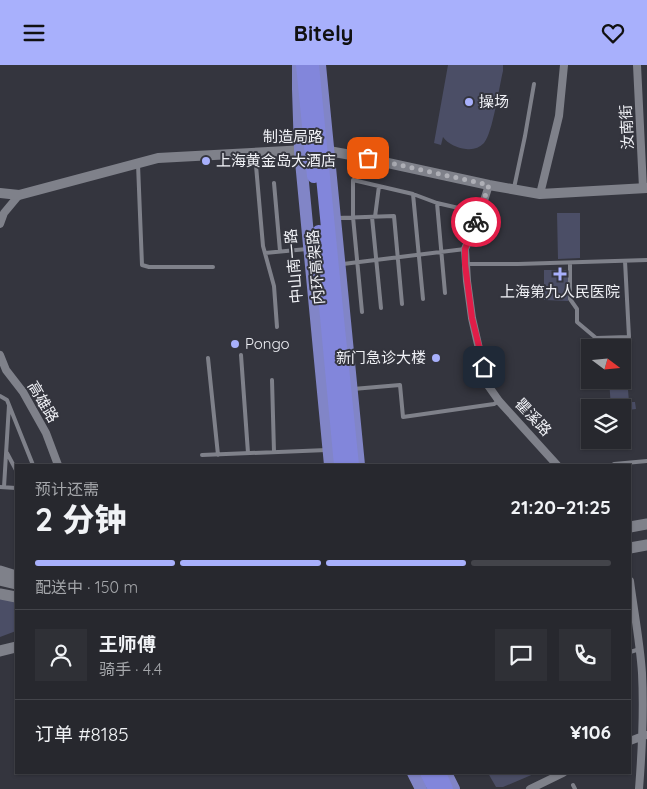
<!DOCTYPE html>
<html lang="zh">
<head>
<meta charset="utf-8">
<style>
	body { margin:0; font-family:Quicksand,"Noto Sans SC",sans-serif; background:#2f3036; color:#f1f3f6; height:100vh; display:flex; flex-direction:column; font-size:19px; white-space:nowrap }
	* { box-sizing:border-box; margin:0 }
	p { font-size:16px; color:#a4a6aa }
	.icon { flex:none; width:28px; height:28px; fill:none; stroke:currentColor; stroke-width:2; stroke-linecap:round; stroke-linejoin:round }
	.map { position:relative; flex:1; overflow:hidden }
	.details { position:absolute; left:15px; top:399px; width:616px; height:310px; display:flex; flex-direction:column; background:#27282e; border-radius:0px; box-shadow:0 1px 4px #0004,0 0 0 1px #43444a }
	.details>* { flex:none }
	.needle { width:32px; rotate:106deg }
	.buttons { position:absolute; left:581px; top:274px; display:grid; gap:10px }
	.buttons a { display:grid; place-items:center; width:50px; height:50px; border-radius:0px; background:#27282e; box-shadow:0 1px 4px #0004,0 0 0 1px #43444a; font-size:25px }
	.pin { position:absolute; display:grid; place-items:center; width:42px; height:42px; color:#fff; margin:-21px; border-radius:10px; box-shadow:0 2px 8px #0006 }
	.courier { position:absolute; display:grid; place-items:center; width:50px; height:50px; margin:-25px; border:4px solid #e11d48; border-radius:50%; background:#fff; color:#222; box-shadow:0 1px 6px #0007 }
	.headline em { font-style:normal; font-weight:800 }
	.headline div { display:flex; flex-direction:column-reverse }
	.headline { display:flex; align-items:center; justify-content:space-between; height:85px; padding:0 20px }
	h1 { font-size:32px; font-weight:800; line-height:38px }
	.bar { display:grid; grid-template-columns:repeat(4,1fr); gap:8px 5px; align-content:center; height:60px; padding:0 20px }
	.bar i { height:6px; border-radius:4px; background:#43444a }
	.bar .current { background:#a8b0fc }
	.bar p { grid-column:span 4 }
	.line { display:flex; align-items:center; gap:12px; padding:0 20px; border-top:1px solid #43444a }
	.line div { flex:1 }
	.round { display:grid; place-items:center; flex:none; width:52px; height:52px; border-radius:0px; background:#2f3036 }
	header { display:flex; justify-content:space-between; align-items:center; height:65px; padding:0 20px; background:#a8b0fc; color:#111; font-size:22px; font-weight:800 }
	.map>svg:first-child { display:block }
	.green { fill:#4b4e66 }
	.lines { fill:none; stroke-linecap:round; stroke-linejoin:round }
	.service { stroke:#7f818a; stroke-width:4 }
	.minor { stroke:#7f818a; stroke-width:8 }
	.tertiary { stroke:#7f818a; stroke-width:10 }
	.secondary { stroke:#7f818a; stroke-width:11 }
	.primary { stroke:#8185c7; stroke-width:12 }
	.trunk { stroke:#8286db; stroke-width:14 }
	.done { stroke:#aeafb6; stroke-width:5; stroke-dasharray:0 9 }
	.route { stroke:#e11d48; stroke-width:6 }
	.poi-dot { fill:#a8b0fc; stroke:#34353e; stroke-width:2 }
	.labels { text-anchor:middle; stroke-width:4; stroke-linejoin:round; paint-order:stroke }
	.poi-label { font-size:15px; fill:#f0f1f6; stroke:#34353e; text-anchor:start }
	.street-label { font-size:15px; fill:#f0f1f6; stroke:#34353e }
</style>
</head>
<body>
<header><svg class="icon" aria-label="menu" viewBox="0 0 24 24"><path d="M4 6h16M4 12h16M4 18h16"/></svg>Bitely<svg class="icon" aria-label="heart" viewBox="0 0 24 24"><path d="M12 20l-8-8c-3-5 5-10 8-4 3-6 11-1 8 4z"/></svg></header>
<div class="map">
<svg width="647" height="724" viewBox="0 0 647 724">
	<rect width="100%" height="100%" fill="#34353e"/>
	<path class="green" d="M 448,0 L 503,0 L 503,6 C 499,22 493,67 484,78 C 479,83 473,85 466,84 C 457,83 448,79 443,72 L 441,80 L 434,78 Z
		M 557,148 L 580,148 L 580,193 L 558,194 Z
		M 544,205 L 566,205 L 568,208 L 568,236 L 544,235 Z
		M 623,299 L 626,299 L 629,337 L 635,337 L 636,344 L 628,345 L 628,353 L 623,353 L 622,342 L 611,342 L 609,315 L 622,315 Z
		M 0,532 L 16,535 L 16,566 L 0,572 Z
		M 488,708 L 536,708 L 503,722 L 496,722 Z"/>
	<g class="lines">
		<path class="service" d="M 255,89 L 263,181 L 274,221 L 277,262
			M 138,99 L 142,200 L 149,202 L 213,202
			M 274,118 L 280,186
			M 514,123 L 525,71 L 534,19
			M 413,129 L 423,234
			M 437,138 L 445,228
			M 372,152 L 381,243
			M 375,152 L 379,121
			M 337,153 L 394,151 L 402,239
			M 265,188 L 307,184
			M 570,198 L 570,234 L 577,244 L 577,257 L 596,273 L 629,272 L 625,196
			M 343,199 L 465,184
			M 467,199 L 518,199 L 647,195
			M 362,247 L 353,152 L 353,115 L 413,129 L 437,138 L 480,148
			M 241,290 L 248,388
			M 208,293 L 218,390
			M 272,315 L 274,387
			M 353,324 L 400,320 L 403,352 L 494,339 L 499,336
			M 0,331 L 7,335 L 33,400
			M 7,388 L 16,405
			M 202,390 L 327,385
			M 613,400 L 614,399 L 647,396
			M 0,422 L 16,423
			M 4,422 L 9,340
			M 630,587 L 640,584
			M 573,720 L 575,724"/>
		<path class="minor" d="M 637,0 L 643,123
			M 489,120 L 480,148 L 465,184 L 467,216 L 472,253 L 487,319 L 499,336 L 557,400
			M 540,129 L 559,51 L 564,0
			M 0,159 L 4,148 L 19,130
			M 0,290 L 6,305 L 23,327 L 46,368 L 58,400
			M 630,516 C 634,547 640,577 642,608 C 644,647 642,686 639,724
			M 630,676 L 643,671 L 647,670
			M 530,724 L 563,708"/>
		<path class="tertiary" d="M 323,85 L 351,90 L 489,120 L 540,129 L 647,123
			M 0,128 L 19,130 L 158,93 L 306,85"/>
		<path class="secondary" d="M 630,462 L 647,459
			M 630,483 L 647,480
			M 0,506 L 16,511
			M 0,515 L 16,519
			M 0,529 L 16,532
			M 0,586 L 16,582"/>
		<path class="primary" d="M 320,0 L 359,400
			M 298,1 L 298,24 L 300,86 L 330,400
			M 413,708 L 421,724
			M 446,708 L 454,724"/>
		<path class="trunk" d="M 303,0 L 314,111
			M 312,0 L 337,254 L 352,400
			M 319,167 L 341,400
			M 427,708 L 435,724
			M 439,708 L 446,724"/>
	</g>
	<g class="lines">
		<path class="done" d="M 368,93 L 489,120 L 476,157"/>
		<path class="route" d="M 476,157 L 465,184 L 465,199 L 472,253 L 484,302"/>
	</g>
	<g class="poi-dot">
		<circle cx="469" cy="37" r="5"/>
		<circle cx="206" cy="96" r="5"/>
		<path d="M557.5 201.5h5v5h5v5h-5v5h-5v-5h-5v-5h5z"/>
		<circle cx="235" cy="279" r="5"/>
		<circle cx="436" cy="293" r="5"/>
	</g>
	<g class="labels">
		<g class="poi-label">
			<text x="479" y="42">操场</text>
			<text x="216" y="101">上海黄金岛大酒店</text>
			<text x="560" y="232" text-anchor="middle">上海第九人民医院</text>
			<text x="245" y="284">Pongo</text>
			<text x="426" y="298" text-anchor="end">新门急诊大楼</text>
		</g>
		<g class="street-label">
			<text transform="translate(627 62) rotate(-93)" y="5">汝南街</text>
			<text x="293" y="77">制造局路</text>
			<text transform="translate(294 201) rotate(-95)" y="5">中山南一路</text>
			<text transform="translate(316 202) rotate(-95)" y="5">内环高架路</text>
			<text transform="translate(43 337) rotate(59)" y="5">高雄路</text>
			<text transform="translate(533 352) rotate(47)" y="5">瞿溪路</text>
		</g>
	</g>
</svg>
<div class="buttons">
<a><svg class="needle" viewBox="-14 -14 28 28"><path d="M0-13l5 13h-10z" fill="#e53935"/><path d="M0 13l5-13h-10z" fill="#a4a6aa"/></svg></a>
<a><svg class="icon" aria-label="layers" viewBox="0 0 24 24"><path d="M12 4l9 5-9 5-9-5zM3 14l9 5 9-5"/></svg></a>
</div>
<div class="pin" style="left:368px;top:93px;background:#ea580c"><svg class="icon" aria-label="bag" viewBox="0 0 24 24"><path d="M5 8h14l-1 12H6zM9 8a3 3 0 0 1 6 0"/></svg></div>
<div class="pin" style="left:484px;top:302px;background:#1f2937"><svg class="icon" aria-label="home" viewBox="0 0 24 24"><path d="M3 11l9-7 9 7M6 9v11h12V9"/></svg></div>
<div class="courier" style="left:476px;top:157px"><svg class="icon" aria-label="bike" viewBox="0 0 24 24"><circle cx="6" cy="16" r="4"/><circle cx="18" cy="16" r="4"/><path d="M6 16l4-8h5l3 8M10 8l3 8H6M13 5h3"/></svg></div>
<section class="details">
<div class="headline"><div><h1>2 分钟</h1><p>预计还需</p></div><em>21:20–21:25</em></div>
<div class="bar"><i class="current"></i><i class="current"></i><i class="current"></i><i></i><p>配送中 · 150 m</p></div>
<div class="line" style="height:90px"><a class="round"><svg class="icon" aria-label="person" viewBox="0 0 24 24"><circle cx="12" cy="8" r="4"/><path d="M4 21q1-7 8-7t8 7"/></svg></a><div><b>王师傅</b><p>骑手 · 4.4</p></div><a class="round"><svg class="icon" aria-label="chat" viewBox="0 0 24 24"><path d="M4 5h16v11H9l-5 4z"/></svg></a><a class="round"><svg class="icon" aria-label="phone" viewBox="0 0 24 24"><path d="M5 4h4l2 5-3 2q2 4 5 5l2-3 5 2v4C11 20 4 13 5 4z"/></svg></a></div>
<div class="line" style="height:65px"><div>订单 #8185</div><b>¥106</b></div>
</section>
</div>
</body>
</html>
